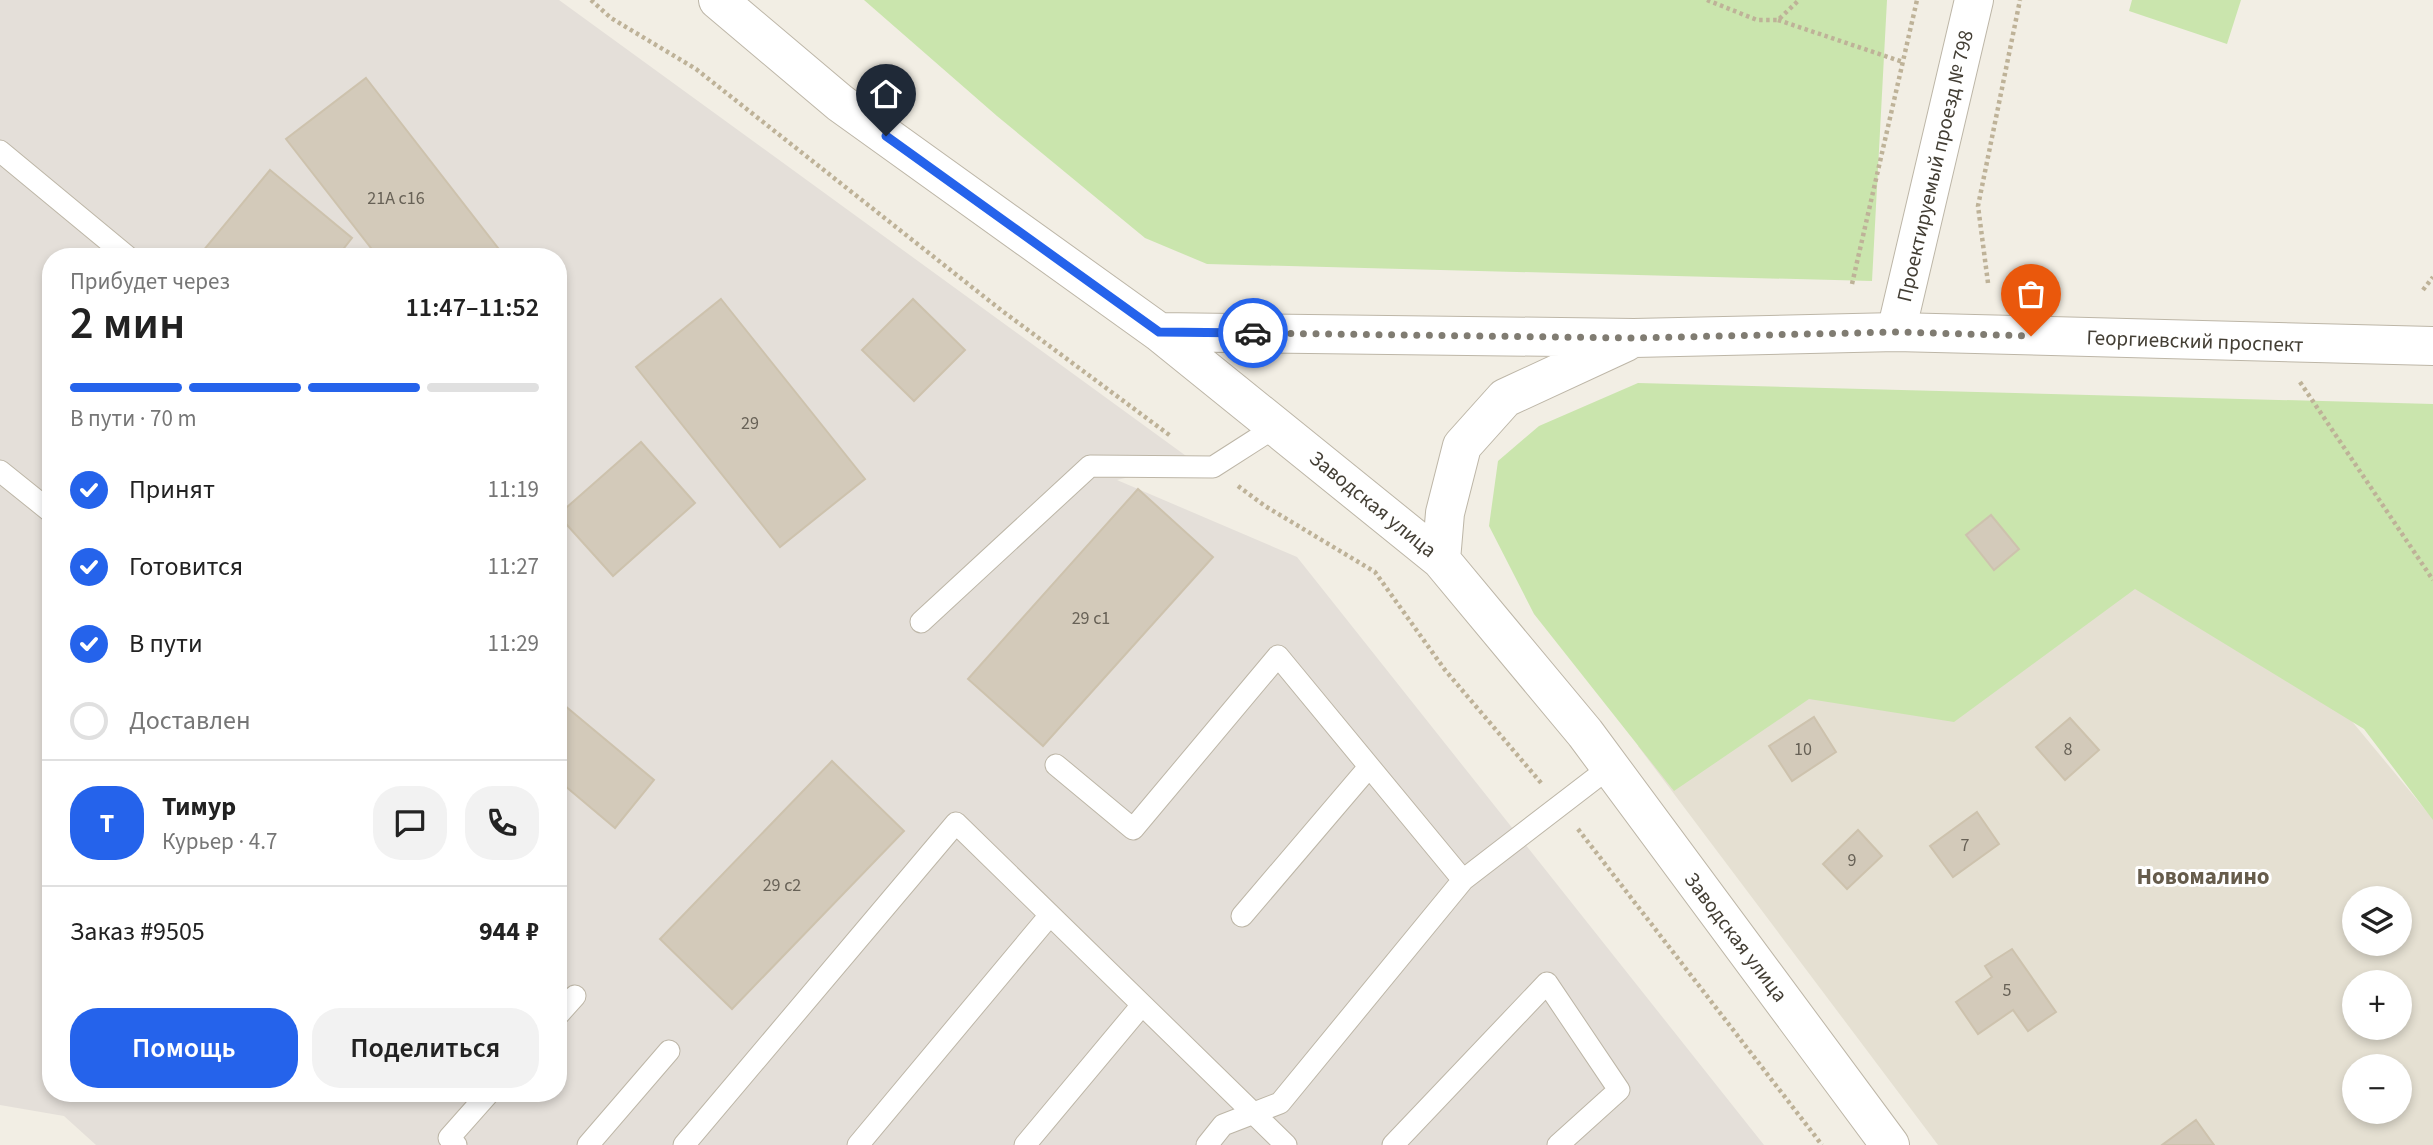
<!DOCTYPE html>
<html lang="ru">
<head>
<meta charset="utf-8">
<style>
	body { margin:0; font-family:"Source Sans 3",sans-serif; background:#f2f2f2; color:#222; height:100vh; display:flex; flex-direction:column; font-size:26px; white-space:nowrap }
	* { box-sizing:border-box; margin:0 }
	p { font-size:23px; color:#767676 }
	.icon { flex:none; width:38px; height:38px; fill:none; stroke:currentColor; stroke-width:2; stroke-linecap:round; stroke-linejoin:round }
	.map { position:relative; flex:1; overflow:hidden }
	.drawer { position:absolute; left:42px; top:248px; width:525px; height:854px; display:flex; flex-direction:column; background:#fff; border-radius:28px; box-shadow:0 4px 10px #0003 }
	.drawer>* { flex:none }
	.tools { position:absolute; left:2342px; top:886px; display:grid; gap:14px }
	.tools a { display:grid; place-items:center; width:70px; height:70px; border-radius:50%; background:#fff; box-shadow:0 4px 10px #0003; font-size:35px }
	.pin { position:absolute; display:grid; place-items:center; width:60px; height:60px; color:#fff; margin:-72px -30px; border-radius:50% 50% 50% 0; rotate:-45deg; box-shadow:0 0 7px #0007 }
	.pin .icon { rotate:45deg }
	.courier { position:absolute; display:grid; place-items:center; width:70px; height:70px; margin:-35px; border:5px solid #2563eb; border-radius:50%; background:#fff; color:#222; box-shadow:0 2px 9px #0007 }
	.headline em { font-style:normal; font-weight:600 }
	.headline div { display:flex; flex-direction:column-reverse }
	.headline { display:flex; align-items:center; justify-content:space-between; height:119px; padding:0 28px }
	h1 { font-size:46px; font-weight:600; line-height:52px }
	.bar { display:grid; grid-template-columns:repeat(4,1fr); gap:10px 7px; align-content:center; height:84px; padding:0 28px }
	.bar i { height:9px; border-radius:5px; background:#e0e0e0 }
	.bar .active { background:#2563eb }
	.bar p { grid-column:span 4 }
	.line { display:flex; align-items:center; gap:18px; padding:0 28px; border-top:2px solid #e0e0e0 }
	.line div { flex:1 }
	.round { display:grid; place-items:center; flex:none; width:74px; height:74px; border-radius:28px; background:#f2f2f2 }
	ol { padding:0 28px; list-style:none }
	li { display:flex; align-items:center; gap:21px; height:77px }
	li p { margin-inline-start:auto }
	li .icon { padding:7px; border-radius:50%; background:#2563eb; color:#fff; stroke-width:4 }
	li:last-child { color:#767676 }
	li i { width:38px; height:38px; border:4px solid #e0e0e0; border-radius:50% }
	.button { display:flex; gap:14px; margin-top:auto; padding:14px 28px }
	.button a { flex:1; height:80px; border-radius:28px; background:#2563eb; color:#fff; font-size:28px; font-weight:600; line-height:80px; text-align:center }
	.button a+a { background:#f2f2f2; color:#222 }
	.map>svg:first-child { display:block }
	.residential { fill:#e5e0d2; fill-rule:evenodd }
	.industrial { fill:#e4dfd9; fill-rule:evenodd }
	.green { fill:#cae5ad }
	.building { fill:#d3caba; stroke:#cdc2ad; stroke-width:2 }
	.lines { fill:none; stroke-linecap:round; stroke-linejoin:round }
	.service-casing { stroke:#bdb6a7; stroke-width:23 }
	.minor-casing { stroke:#bdb6a7; stroke-width:40 }
	.tertiary-casing { stroke:#bdb6a7; stroke-width:40 }
	.path { stroke:#beb298; stroke-width:4.5; stroke-dasharray:3.5 3.5; stroke-linecap:butt }
	.service { stroke:#fff; stroke-width:21 }
	.minor { stroke:#fff; stroke-width:38 }
	.tertiary { stroke:#fff; stroke-width:38 }
	.done { stroke:#807c72; stroke-width:7; stroke-dasharray:0 12.6 }
	.route { stroke:#2563eb; stroke-width:9 }
	.labels { text-anchor:middle; stroke-width:6; stroke-linejoin:round; paint-order:stroke }
	.number-label { font-size:18px; fill:#676156 }
	.street-label { font-size:21px; fill:#433e34; stroke:#fff }
	.neighbourhood-label { font-size:23px; font-weight:bold; fill:#665c4c; stroke:#fff }
</style>
</head>
<body>
<div class="map">
<svg width="2433" height="1145" viewBox="0 0 2433 1145">
	<rect width="100%" height="100%" fill="#f2eee4"/>
	<path class="residential" d="M 2190,526 L 2433,819 L 2433,1145 L 1938,1145 L 1638,746 L 1931,528 ZM 2354,898 L 2399,898 L 2399,943 L 2354,943 ZM 2354,982 L 2399,982 L 2399,1027 L 2354,1027 ZM 2354,1066 L 2399,1066 L 2399,1111 L 2354,1111 Z"/>
	<path class="industrial" d="M 0,0 L 559,0 L 1193,461 L 1117,480 L 1297,557 L 1764,1145 L 96,1145 L 64,1116 L 0,1105 ZM 51,257 L 558,257 L 558,1094 L 51,1094 Z"/>
	<path class="green" d="M 864,0 L 1887,0 L 1872,281 L 1207,264 L 1145,238 L 997,116 Z
		M 2132,0 L 2241,0 L 2227,44 L 2129,11 Z
		M 1638,383 L 2433,404 L 2433,820 L 2364,729 L 2135,589 L 1954,722 L 1809,699 L 1674,791 L 1534,614 L 1489,526 L 1498,461 L 1539,426 Z"/>
	<path class="building" d="M 366,78 L 505,257 L 378,257 L 286,139 Z
		M 270,170 L 352,238 L 337,257 L 198,257 Z
		M 721,299 L 865,479 L 780,547 L 636,367 Z
		M 913,299 L 965,350 L 914,401 L 862,350 Z
		M 641,442 L 695,503 L 613,576 L 558,515 Z
		M 1138,489 L 1213,557 L 1043,746 L 968,679 Z
		M 1991,515 L 2019,549 L 1994,570 L 1966,535 Z
		M 558,700 L 654,780 L 615,828 L 558,780 Z
		M 1814,717 L 1836,752 L 1792,781 L 1769,746 Z
		M 2070,718 L 2099,750 L 2065,780 L 2036,747 Z
		M 832,761 L 904,831 L 732,1009 L 660,939 Z
		M 1977,812 L 1999,844 L 1953,877 L 1930,846 Z
		M 1858,830 L 1882,856 L 1847,889 L 1823,864 Z
		M 2012,949 L 2056,1012 L 2028,1031 L 2013,1010 L 1978,1034 L 1956,1002 L 1992,977 L 1985,966 Z
		M 2196,1120 L 2214,1145 L 2162,1145 Z"/>
	<g class="lines">
		<defs>
			<path id="service" d="M 0,151 L 128,257
				M 0,471 L 51,512
				M 921,622 L 1090,466 L 1213,467 L 1277,426
				M 1056,765 L 1133,829 L 1278,656 L 1463,880
				M 1242,916 L 1369,767
				M 558,1015 L 575,996
				M 456,1145 L 449,1138 L 488,1094
				M 588,1145 L 669,1051
				M 684,1145 L 956,823 L 1286,1145
				M 858,1145 L 1050,915
				M 1025,1145 L 1142,1005
				M 1207,1145 L 1223,1125 L 1280,1103 L 1463,880 L 1610,767
				M 1393,1145 L 1547,983 L 1619,1090 L 1558,1145"/>
			<path id="minor" d="M 1896,332 L 1974,0"/>
			<path id="tertiary" d="M 718,0 L 840,103 L 1159,332 L 1441,560 L 1585,733 L 1890,1145
				M 1159,332 L 1634,338 L 1896,332 L 2433,346
				M 1441,560 L 1445,513 L 1462,446 L 1505,398 L 1626,342"/>
		</defs>
		<use href="#service" class="service-casing"/>
		<use href="#minor" class="minor-casing"/>
		<use href="#tertiary" class="tertiary-casing"/>
		<path class="path" d="M 591,0 L 611,18 L 696,69 L 1001,310 L 1172,437
			M 1707,0 L 1757,20 L 1778,20 L 1799,0
			M 1778,20 L 1903,62
			M 1988,283 L 1978,206 L 2020,0
			M 1852,284 L 1917,0
			M 2423,290 L 2433,277
			M 2300,382 L 2433,580
			M 1238,486 L 1265,506 L 1375,572 L 1445,670 L 1542,784
			M 1578,829 L 1822,1145"/>
		<use href="#service" class="service"/>
		<use href="#minor" class="minor"/>
		<use href="#tertiary" class="tertiary"/>
	</g>
	<g class="lines">
		<path class="done" d="M 1253,333 L 1634,338 L 1896,332 L 2031,336"/>
		<path class="route" d="M 886,136 L 1159,332 L 1253,333"/>
	</g>
	<g class="labels">
		<g class="number-label">
			<text x="396" y="204">21А с16</text>
			<text x="750" y="429">29</text>
			<text x="1091" y="624">29 с1</text>
			<text x="1803" y="755">10</text>
			<text x="2068" y="755">8</text>
			<text x="1965" y="851">7</text>
			<text x="1852" y="866">9</text>
			<text x="782" y="891">29 с2</text>
			<text x="2007" y="996">5</text>
		</g>
		<g class="street-label">
			<text transform="translate(1935 166) rotate(-77)" y="7">Проектируемый проезд № 798</text>
			<text transform="translate(2195 341) rotate(2)" y="7">Георгиевский проспект</text>
			<text transform="translate(1373 504) rotate(39)" y="7">Заводская улица</text>
			<text transform="translate(1736 937) rotate(53)" y="7">Заводская улица</text>
		</g>
		<g class="neighbourhood-label">
			<text x="2203" y="884">Новомалино</text>
		</g>
	</g>
</svg>
<div class="tools">
<a><svg class="icon" aria-label="layers" viewBox="0 0 24 24"><path d="M12 4l9 5-9 5-9-5zM3 14l9 5 9-5"/></svg></a>
<a>+</a>
<a>−</a>
</div>
<div class="pin" style="left:2031px;top:336px;background:#ea580c"><svg class="icon" aria-label="bag" viewBox="0 0 24 24"><path d="M5 8h14l-1 12H6zM9 8a3 3 0 0 1 6 0"/></svg></div>
<div class="pin" style="left:886px;top:136px;background:#1f2937"><svg class="icon" aria-label="home" viewBox="0 0 24 24"><path d="M3 11l9-7 9 7M6 9v11h12V9"/></svg></div>
<div class="courier" style="left:1253px;top:333px"><svg class="icon" aria-label="car" viewBox="0 0 24 24"><path d="M5 17H2v-5l4-1 3-4h7l3 4 3 1v5h-3M9 17h6M6 11h13"/><circle cx="7" cy="17" r="2"/><circle cx="17" cy="17" r="2"/></svg></div>
<section class="drawer">
<div class="headline"><div><h1>2 мин</h1><p>Прибудет через</p></div><em>11:47–11:52</em></div>
<div class="bar"><i class="active"></i><i class="active"></i><i class="active"></i><i></i><p>В пути · 70 m</p></div>
<ol>
<li><svg class="icon" aria-label="check" viewBox="0 0 24 24"><path d="M5 12l5 5 9-10"/></svg>Принят<p>11:19</p></li>
<li><svg class="icon" aria-label="check" viewBox="0 0 24 24"><path d="M5 12l5 5 9-10"/></svg>Готовится<p>11:27</p></li>
<li><svg class="icon" aria-label="check" viewBox="0 0 24 24"><path d="M5 12l5 5 9-10"/></svg>В пути<p>11:29</p></li>
<li><i></i>Доставлен</li>
</ol>
<div class="line" style="height:126px"><b class="round" style="background:#2563eb;color:#fff">Т</b><div><b>Тимур</b><p>Курьер · 4.7</p></div><a class="round"><svg class="icon" aria-label="chat" viewBox="0 0 24 24"><path d="M4 5h16v11H9l-5 4z"/></svg></a><a class="round"><svg class="icon" aria-label="phone" viewBox="0 0 24 24"><path d="M5 4h4l2 5-3 2q2 4 5 5l2-3 5 2v4C11 20 4 13 5 4z"/></svg></a></div>
<div class="line" style="height:91px"><div>Заказ #9505</div><b>944 ₽</b></div>
<div class="button"><a>Помощь</a><a>Поделиться</a></div>
</section>
</div>
</body>
</html>
